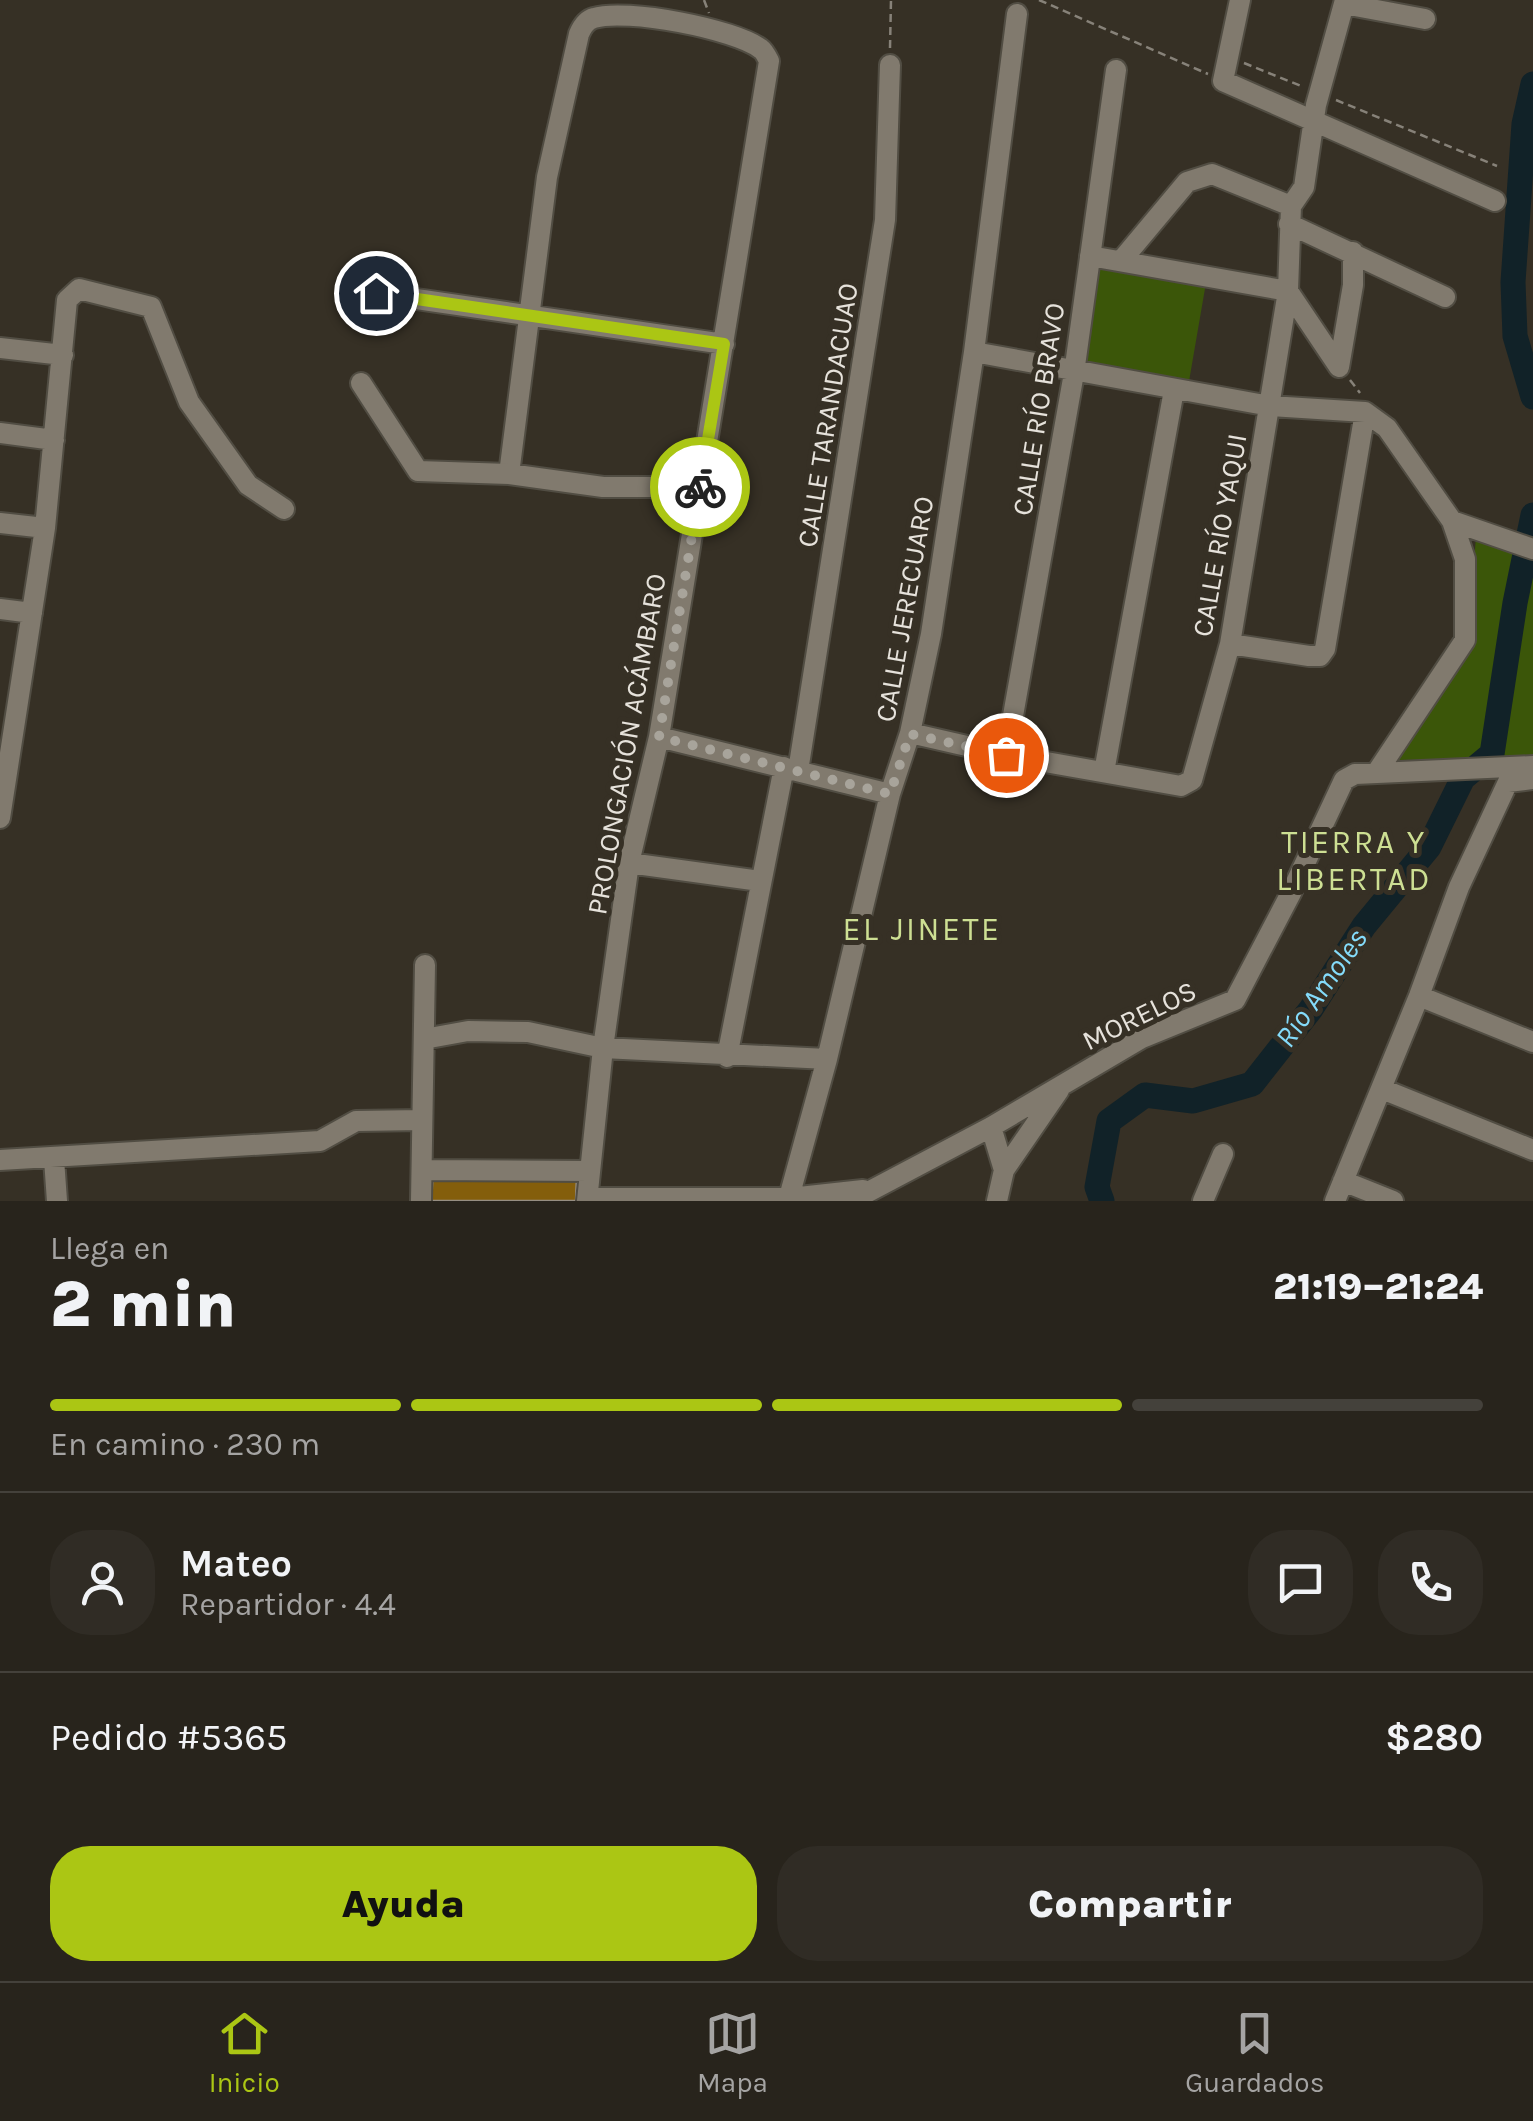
<!DOCTYPE html>
<html lang="es">
<head>
<meta charset="utf-8">
<style>
	body { margin:0; font-family:Karla,sans-serif; background:#302c25; color:#f1f3f6; height:100vh; display:flex; flex-direction:column; font-size:38px; white-space:nowrap }
	* { box-sizing:border-box; margin:0 }
	p { font-size:32px; color:#a5a4a3 }
	.icon { flex:none; width:55px; height:55px; fill:none; stroke:currentColor; stroke-width:2; stroke-linecap:round; stroke-linejoin:round }
	.map { position:relative; height:1201px; overflow:hidden }
	.side { display:flex; flex-direction:column; background:#28241c; flex:1 }
	.side>* { flex:none }
	.pin { position:absolute; display:grid; place-items:center; width:85px; height:85px; color:#fff; margin:-42px; border:5px solid #fff; border-radius:50%; box-shadow:0 2px 10px #0007 }
	.courier { position:absolute; display:grid; place-items:center; width:100px; height:100px; margin:-50px; border:8px solid #abc614; border-radius:50%; background:#fff; color:#222; box-shadow:0 2px 12px #0007 }
	.head em { font-style:normal; font-weight:800 }
	.head div { display:flex; flex-direction:column-reverse }
	.head { display:flex; align-items:center; justify-content:space-between; height:170px; padding:0 50px }
	h1 { font-size:65px; font-weight:800; line-height:75px }
	.bar { display:grid; grid-template-columns:repeat(4,1fr); gap:15px 10px; align-content:center; height:120px; padding:0 50px }
	.bar i { height:12px; border-radius:8px; background:#44413b }
	.bar .selected { background:#abc614 }
	.bar p { grid-column:span 4 }
	.line { display:flex; align-items:center; gap:25px; padding:0 50px; border-top:2px solid #44413b }
	.line div { flex:1 }
	.round { display:grid; place-items:center; flex:none; width:105px; height:105px; border-radius:40px; background:#302c25 }
	.cta { display:flex; gap:20px; margin-top:auto; padding:20px 50px }
	.cta a { flex:1; height:115px; border-radius:40px; background:#abc614; color:#111; font-size:40px; font-weight:800; line-height:115px; text-align:center }
	.cta a+a { background:#302c25; color:#f1f3f6 }
	.menu { display:flex; justify-content:space-around; align-items:center; height:140px; border-top:2px solid #44413b; background:#28241c; font-size:28px; color:#a5a4a3 }
	.menu a { display:grid; justify-items:center; gap:5px }
	.menu .selected { color:#abc614 }
	.map>svg:first-child { display:block }
	.green { fill:#3b5609 }
	.lines { fill:none; stroke-linecap:round; stroke-linejoin:round }
	.river { stroke:#112228; stroke-width:25 }
	.building { fill:#845e0b; stroke:#968e82; stroke-width:2.5 }
	.minor-casing { stroke:#514d43; stroke-width:24 }
	.path { stroke:#878279; stroke-width:2.5; stroke-dasharray:8 5; stroke-linecap:butt }
	.minor { stroke:#817a6e; stroke-width:20 }
	.done { stroke:#a8a49b; stroke-width:10; stroke-dasharray:0 18 }
	.route { stroke:#abc614; stroke-width:12 }
	.labels { text-anchor:middle; stroke-width:10; stroke-linejoin:round; paint-order:stroke }
	.street-label { font-size:28px; fill:#e6e2db; stroke:#363025 }
	.water-label { font-size:30px; font-style:italic; fill:#84dbfa; stroke:#363025 }
	.quarter-label { font-size:32px; letter-spacing:2.5px; fill:#cddf93; stroke:#363025 }
</style>
</head>
<body>
<div class="map">
<svg width="1533" height="1201" viewBox="0 0 1533 1201">
	<rect width="100%" height="100%" fill="#363025"/>
	<path class="green" d="M 1090,256 L 1207,277 L 1187,393 L 1074,373 Z
		M 1476,537 L 1533,558 L 1533,758 L 1398,760 L 1396,752 L 1467,645 Z"/>
	<g class="lines">
		<path class="river" d="M 1533,84 L 1524,124 L 1513,282 L 1515,336 L 1533,397
			M 1102,1201 L 1097,1187 L 1109,1121 L 1145,1095 L 1193,1101 L 1252,1084 L 1311,1009 L 1364,926 L 1429,847 L 1463,778 L 1492,754 L 1515,603 L 1533,515"/>
	</g>
	<path class="building" d="M 433,1172 L 577,1176 L 576,1201 L 431,1201 Z"/>
	<g class="lines">
		<defs>
			<path id="minor" d="M 1240,0 L 1223,81 L 1495,201
				M 1344,4 L 1425,19
				M 1289,224 L 1445,297
				M 1090,256 L 1288,291
				M 1121,261 L 1187,182 L 1212,174 L 1291,206
				M 1288,291 L 1339,367
				M 375,293 L 724,344
				M 0,348 L 63,355
				M 974,352 L 1270,406 L 1365,412 L 1387,428 L 1452,521 L 1533,549
				M 1339,367 L 1353,285 L 1353,252
				M 361,383 L 418,471 L 509,474 L 603,487 L 700,487
				M 0,433 L 54,440
				M 509,474 L 547,177 L 579,34 C 582,27 586,20 594,18 C 626,8 735,29 761,49 C 764,51 767,57 769,61 L 659,737 L 629,863 L 603,1048 L 587,1201
				M 0,523 L 45,528
				M 0,609 L 32,613
				M 1230,644 L 1309,656 L 1320,656 L 1325,649 L 1365,412
				M 910,733 L 1006,755 L 1181,786 L 1192,780 L 1230,644 L 1288,291 L 1291,206 L 1304,187 L 1316,105 L 1345,0
				M 659,737 L 890,794
				M 1006,755 L 1074,373 L 1116,70
				M 798,771 L 885,220 L 890,65
				M 1104,772 L 1174,390
				M 1377,772 L 1465,640 L 1465,559 L 1452,521
				M 0,818 L 45,528 L 67,300 L 79,289 L 151,307 L 189,402 L 248,485 L 284,509
				M 629,863 L 760,881
				M 1419,996 L 1533,1042
				M 424,1039 L 468,1031 L 528,1032 L 603,1048 L 827,1059
				M 727,1057 L 784,767
				M 1382,1089 L 1533,1150
				M 991,1127 L 1004,1170
				M 54,1159 L 57,1201
				M 0,1160 L 320,1141 L 356,1121 L 422,1120
				M 423,1170 L 590,1171
				M 1343,1181 L 1393,1201
				M 588,1198 L 790,1198 L 863,1190
				M 421,1201 L 425,965
				M 788,1201 L 827,1059 L 890,794 L 910,733 L 931,634 L 974,352 L 1017,14
				M 851,1201 L 991,1127 L 1142,1038 L 1235,1000 L 1291,893 L 1344,780 L 1355,774 L 1533,766
				M 997,1201 L 1004,1170 L 1059,1090
				M 1203,1201 L 1223,1154
				M 1335,1201 L 1419,996 L 1459,887 L 1508,782 L 1533,779"/>
		</defs>
		<use href="#minor" class="minor-casing"/>
		<path class="path" d="M 704,0 L 709,13
			M 1039,0 L 1208,74
			M 890,48 L 891,0
			M 1244,63 L 1301,86
			M 1336,100 L 1497,166
			M 1350,380 L 1360,393"/>
		<use href="#minor" class="minor"/>
	</g>
	<g class="lines">
		<path class="done" d="M 700,487 L 659,737 L 890,794 L 910,734 L 1006,755"/>
		<path class="route" d="M 376,293 L 724,344 L 700,487"/>
	</g>
	<g class="labels">
		<g class="street-label">
			<text transform="translate(1038 409) rotate(-81)" y="10">CALLE RÍO BRAVO</text>
			<text transform="translate(827 415) rotate(-81)" y="10">CALLE TARANDACUAO</text>
			<text transform="translate(1219 535) rotate(-80)" y="10">CALLE RÍO YAQUI</text>
			<text transform="translate(904 609) rotate(-80)" y="10">CALLE JERECUARO</text>
			<text transform="translate(626 744) rotate(-80)" y="10">PROLONGACIÓN ACÁMBARO</text>
			<text transform="translate(1139 1015) rotate(-26)" y="10">MORELOS</text>
		</g>
		<g class="water-label">
			<text transform="translate(1321 988) rotate(-55)" y="10">Río Amoles</text>
		</g>
		<g class="quarter-label">
			<text x="1354" y="853">TIERRA Y<tspan x="1354" dy="37">LIBERTAD</tspan></text>
			<text x="922" y="940">EL JINETE</text>
		</g>
	</g>
</svg>
<div class="pin" style="left:1006px;top:755px;background:#ea580c"><svg class="icon" aria-label="bag" viewBox="0 0 24 24"><path d="M5 8h14l-1 12H6zM9 8a3 3 0 0 1 6 0"/></svg></div>
<div class="pin" style="left:376px;top:293px;background:#1f2937"><svg class="icon" aria-label="home" viewBox="0 0 24 24"><path d="M3 11l9-7 9 7M6 9v11h12V9"/></svg></div>
<div class="courier" style="left:700px;top:487px"><svg class="icon" aria-label="bike" viewBox="0 0 24 24"><circle cx="6" cy="16" r="4"/><circle cx="18" cy="16" r="4"/><path d="M6 16l4-8h5l3 8M10 8l3 8H6M13 5h3"/></svg></div>
</div>
<section class="side">
<div class="head"><div><h1>2 min</h1><p>Llega en</p></div><em>21:19–21:24</em></div>
<div class="bar"><i class="selected"></i><i class="selected"></i><i class="selected"></i><i></i><p>En camino · 230 m</p></div>
<div class="line" style="height:180px"><a class="round"><svg class="icon" aria-label="person" viewBox="0 0 24 24"><circle cx="12" cy="8" r="4"/><path d="M4 21q1-7 8-7t8 7"/></svg></a><div><b>Mateo</b><p>Repartidor · 4.4</p></div><a class="round"><svg class="icon" aria-label="chat" viewBox="0 0 24 24"><path d="M4 5h16v11H9l-5 4z"/></svg></a><a class="round"><svg class="icon" aria-label="phone" viewBox="0 0 24 24"><path d="M5 4h4l2 5-3 2q2 4 5 5l2-3 5 2v4C11 20 4 13 5 4z"/></svg></a></div>
<div class="line" style="height:130px"><div>Pedido #5365</div><b>$280</b></div>
<div class="cta"><a>Ayuda</a><a>Compartir</a></div>
</section>
<nav class="menu">
<a class="selected"><svg class="icon" aria-label="home" viewBox="0 0 24 24"><path d="M3 11l9-7 9 7M6 9v11h12V9"/></svg>Inicio</a>
<a><svg class="icon" aria-label="map" viewBox="0 0 24 24"><path d="M3 6l6-2 6 2 6-2v14l-6 2-6-2-6 2zM9 4v14M15 6v14"/></svg>Mapa</a>
<a><svg class="icon" aria-label="saved" viewBox="0 0 24 24"><path d="M7 4h10v16l-5-4-5 4z"/></svg>Guardados</a>
</nav>
</body>
</html>
